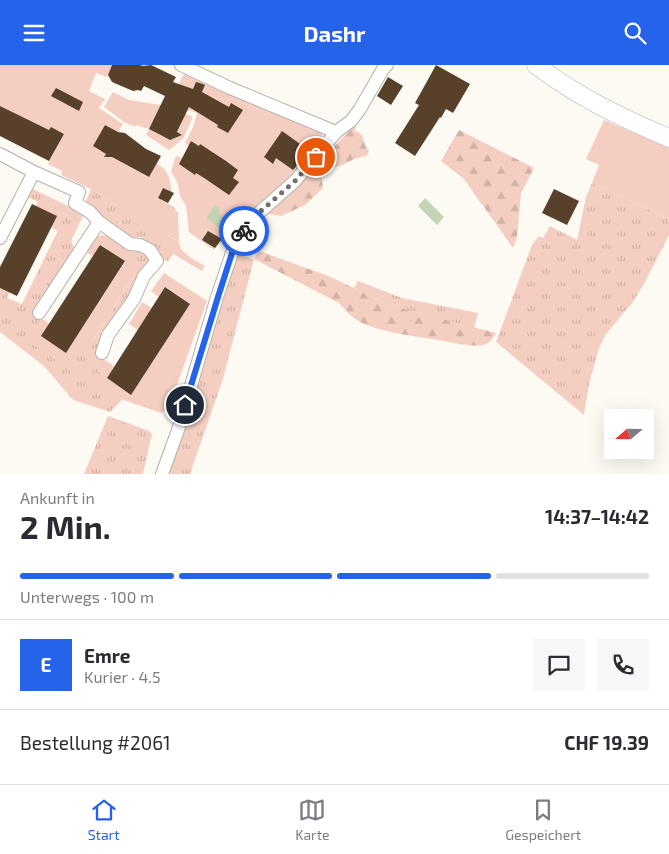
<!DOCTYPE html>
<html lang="de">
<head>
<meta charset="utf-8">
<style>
	body { margin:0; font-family:"Exo 2",sans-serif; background:#f7f7f7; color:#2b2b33; height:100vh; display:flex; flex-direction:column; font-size:19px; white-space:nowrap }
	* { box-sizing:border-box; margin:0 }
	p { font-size:16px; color:#7c7c81 }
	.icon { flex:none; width:28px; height:28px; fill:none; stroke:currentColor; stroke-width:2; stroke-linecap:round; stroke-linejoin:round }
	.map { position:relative; height:409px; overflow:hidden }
	.side { display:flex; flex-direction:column; background:#fff; flex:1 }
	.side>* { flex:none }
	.needle { width:32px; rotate:250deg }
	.controls { position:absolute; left:604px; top:344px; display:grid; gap:10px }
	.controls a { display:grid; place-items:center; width:50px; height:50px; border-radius:0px; background:#fff; box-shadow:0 5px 20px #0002; font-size:25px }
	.pin { position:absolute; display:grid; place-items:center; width:42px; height:42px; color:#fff; margin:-21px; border:2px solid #fff; border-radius:50%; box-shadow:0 1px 5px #0007 }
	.courier { position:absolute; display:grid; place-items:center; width:50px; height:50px; margin:-25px; border:4px solid #2563eb; border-radius:50%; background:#fff; color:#222; box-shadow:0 1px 6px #0007 }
	.head em { font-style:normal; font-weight:700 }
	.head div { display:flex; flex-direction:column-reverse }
	.head { display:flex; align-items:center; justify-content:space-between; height:85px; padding:0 20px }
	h1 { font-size:32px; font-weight:700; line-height:38px }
	.bar { display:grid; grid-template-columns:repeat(4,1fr); gap:8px 5px; align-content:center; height:60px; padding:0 20px }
	.bar i { height:6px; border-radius:4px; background:#e1e1e2 }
	.bar .selected { background:#2563eb }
	.bar p { grid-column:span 4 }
	.line { display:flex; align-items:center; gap:12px; padding:0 20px; border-top:1px solid #e1e1e2 }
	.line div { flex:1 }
	.round { display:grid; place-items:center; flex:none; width:52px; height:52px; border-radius:0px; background:#f7f7f7 }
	header { display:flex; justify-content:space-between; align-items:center; height:65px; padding:0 20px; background:#2563eb; color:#fff; font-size:22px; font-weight:700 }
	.dock { display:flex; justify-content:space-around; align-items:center; height:70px; border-top:1px solid #e1e1e2; background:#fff; font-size:14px; color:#7c7c81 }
	.dock a { display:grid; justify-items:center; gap:2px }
	.dock .selected { color:#2563eb }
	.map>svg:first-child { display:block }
	.grass { fill:url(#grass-tufts) }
	.forest { fill:url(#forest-firs) }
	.garden { fill:#f4cfc1; fill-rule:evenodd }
	.water { fill:#c4d5b5 }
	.building { fill:#58412b }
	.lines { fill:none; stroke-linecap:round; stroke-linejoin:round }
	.street-casing { stroke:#b4b1ac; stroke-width:14 }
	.secondary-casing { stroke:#b4b1ac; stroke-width:19 }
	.street { stroke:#fff; stroke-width:12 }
	.secondary { stroke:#fff; stroke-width:18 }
	.done { stroke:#716f6c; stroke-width:5; stroke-dasharray:0 9 }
	.route { stroke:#2563eb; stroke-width:6 }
</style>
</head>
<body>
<header><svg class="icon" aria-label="menu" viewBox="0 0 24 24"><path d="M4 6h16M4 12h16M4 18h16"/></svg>Dashr<svg class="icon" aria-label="search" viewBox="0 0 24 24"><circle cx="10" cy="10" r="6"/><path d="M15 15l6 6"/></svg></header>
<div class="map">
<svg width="669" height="409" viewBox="0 0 669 409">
	<defs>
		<pattern id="grass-tufts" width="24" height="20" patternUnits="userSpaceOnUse" patternTransform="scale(1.25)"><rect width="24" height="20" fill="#f4cfc1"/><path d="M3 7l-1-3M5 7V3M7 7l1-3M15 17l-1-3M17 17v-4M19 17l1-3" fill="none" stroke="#d1b2a6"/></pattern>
		<pattern id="forest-firs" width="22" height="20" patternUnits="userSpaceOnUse" patternTransform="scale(1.25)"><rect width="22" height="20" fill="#f4cfc1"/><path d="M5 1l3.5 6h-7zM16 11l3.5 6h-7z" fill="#d1b2a6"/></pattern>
	</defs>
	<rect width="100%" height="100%" fill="#fdfaf4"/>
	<path class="grass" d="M 592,118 L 669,154 L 669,170 L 644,219 L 632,238 L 606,269 L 599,283 L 589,319 L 584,350 L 496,277 L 532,180 L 539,171 L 543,173 L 550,161 L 577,175 L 586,132 Z
		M 31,123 L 82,148 L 83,151 L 71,176 L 74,182 L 73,188 L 41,253 L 55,294 L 92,277 L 137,205 L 94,173 C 107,164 122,179 134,186 C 141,184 144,187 148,192 L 148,198 L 129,232 L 110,257 L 102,293 L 97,301 L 118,333 L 123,334 L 110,347 L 73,335 L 44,301 L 0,267 L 0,223 L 10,227 L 7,233 L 22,239 L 66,149 L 27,132 Z
		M 91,124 L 97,127 L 165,173 L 167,170 L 179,177 L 181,184 L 191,193 L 205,201 L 202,206 L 173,189 L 167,197 L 160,192 L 152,179 L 140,172 L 128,172 L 102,153 L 94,142 L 85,138 Z
		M 238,190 L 254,194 L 223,314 L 190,409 L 167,409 Z
		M 358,216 L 402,233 L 478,248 L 474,263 L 389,240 L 354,223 Z
		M 108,351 L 149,366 L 152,369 L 143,409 L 84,409 Z"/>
	<path class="forest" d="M 356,59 L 355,66 C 362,68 362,70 364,77 C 365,80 367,84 369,87 L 366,91 L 354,94 L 343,100 L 321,106 L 323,123 L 305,140 L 281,151 L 268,149 Z
		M 459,65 L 534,103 L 521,128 L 517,172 L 513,183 L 464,114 L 441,96 Z
		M 259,186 L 331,212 L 389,240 L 496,268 C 493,273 489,279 483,280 C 472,282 455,278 444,276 C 418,271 386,269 362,258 C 353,253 345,246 339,238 L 254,194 Z"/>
	<path class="garden" d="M 0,0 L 112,0 L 107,12 L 96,8 L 89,26 L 105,34 L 99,43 L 123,59 L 118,67 L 105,60 L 93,81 L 100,86 L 107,86 L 105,91 L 107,92 L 112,92 L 148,112 L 156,98 C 169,105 170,114 172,128 L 163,123 L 158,133 L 174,142 L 178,148 L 179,177 L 168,170 L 165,174 L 97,127 L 61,110 L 62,106 L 48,99 L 64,69 L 51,62 L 49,65 L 0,41 Z
		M 184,9 L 206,19 L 236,29 L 321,65 L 322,73 L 295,110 L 247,152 L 228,179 L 221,174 L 214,185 L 189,167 L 186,140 L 180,132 L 178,119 L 171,106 L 176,91 L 182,93 L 196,108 L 219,123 L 234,102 L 200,80 L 199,81 L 191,76 L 189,81 L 185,78 L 194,60 L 197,48 L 183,43 L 197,41 L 205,20 L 193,25 L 178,20 Z
		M 113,27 L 129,35 L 167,41 L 191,51 L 192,54 L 183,74 L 169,85 L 146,70 L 149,64 L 136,60 L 135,62 L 124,57 L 104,42 ZM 160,42 L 184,53 L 177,69 L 166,73 L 149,64 Z
		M 604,55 L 669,83 L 669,154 L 592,118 L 599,100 L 586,94 Z
		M 38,136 L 66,149 L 58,166 L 51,162 L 56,151 L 36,141 Z
		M 94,173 L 105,173 L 135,192 L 137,205 L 85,288 L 55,294 L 34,280 L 31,273 L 41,253 L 50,259 L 66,288 L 125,197 L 101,180 L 93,191 L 85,187 Z
		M 164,208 L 207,236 L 172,334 L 167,344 L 161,348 L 118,333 L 110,334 L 97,301 L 102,293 L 114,301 L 107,313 L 131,330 L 190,239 L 166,222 L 159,232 L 151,226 Z
		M 142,237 L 152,243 L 138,265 L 129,259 Z"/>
	<path class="water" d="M 425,133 L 444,152 L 437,160 L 418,141 Z
		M 215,140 L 220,143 L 219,150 L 228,156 L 229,158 L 224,165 L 222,165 L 206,153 Z"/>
	<path class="building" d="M 112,0 L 140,0 L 143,1 L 151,0 L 176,12 L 173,17 L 193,24 L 196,17 L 203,19 L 205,20 L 202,27 L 229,42 L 231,38 L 243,45 L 228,68 L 217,62 L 218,60 L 189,42 L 177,67 L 182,70 L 170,75 L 149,64 L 165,31 L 144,21 L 141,26 L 138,25 L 133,26 L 112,17 L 108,10 Z
		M 436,0 L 470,19 L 453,48 L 446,44 L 441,53 L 440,52 L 415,91 L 395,78 L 419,40 L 415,38 Z
		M 388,12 L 403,21 L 391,40 L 377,31 Z
		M 56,23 L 83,37 L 79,46 L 51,31 Z
		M 0,41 L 49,65 L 51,62 L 64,69 L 49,96 L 0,71 Z
		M 105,60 L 118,67 L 125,68 L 146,84 L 161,91 L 149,112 L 112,92 L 104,92 L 106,89 L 93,81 Z
		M 282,66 L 310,86 L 293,105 L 276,93 L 273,99 L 264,92 Z
		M 191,76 L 199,81 L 200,79 L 226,96 L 238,105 L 233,113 L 239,117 L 229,130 L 204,113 L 196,108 L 195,110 L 179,99 Z
		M 163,123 L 174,128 L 168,138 L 158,133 Z
		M 554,124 L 579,136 L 567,160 L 542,148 Z
		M 32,139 L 57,151 L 17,231 L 0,223 L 0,202 Z
		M 208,166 L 222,174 L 215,183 L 202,175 Z
		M 100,180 L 125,196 L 66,288 L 41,271 Z
		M 165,222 L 190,239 L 131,330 L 107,313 Z"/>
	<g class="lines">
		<defs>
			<path id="street" d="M 181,0 L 230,23 L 336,67
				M 0,89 L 34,107 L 79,127 L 75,138 L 90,147 L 99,157
				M 0,173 L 34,107
				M 39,248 L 99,157 L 130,179 L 140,180 L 150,185 L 157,196 L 144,211 L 134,234 L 108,270 L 102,288
				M 162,409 L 178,365 L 217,232 L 232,188 L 241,170 L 253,153 L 295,116 L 336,67 L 351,56 L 360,44 L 383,4 L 387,0"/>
			<path id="secondary" d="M 536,0 C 576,31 622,53 669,73"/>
		</defs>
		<use href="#street" class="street-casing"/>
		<use href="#secondary" class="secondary-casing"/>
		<use href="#street" class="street"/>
		<use href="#secondary" class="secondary"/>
	</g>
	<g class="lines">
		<path class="done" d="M 244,166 L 253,153 L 295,116 L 316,92"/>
		<path class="route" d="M 185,340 L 218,232 L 232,188 L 244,166"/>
	</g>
</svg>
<div class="controls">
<a><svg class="needle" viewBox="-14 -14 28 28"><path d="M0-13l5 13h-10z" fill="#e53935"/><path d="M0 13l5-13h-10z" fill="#7c7c81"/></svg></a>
</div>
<div class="pin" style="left:316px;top:92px;background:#ea580c"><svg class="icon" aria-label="bag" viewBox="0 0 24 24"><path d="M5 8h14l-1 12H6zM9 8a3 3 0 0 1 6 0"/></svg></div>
<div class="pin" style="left:185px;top:340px;background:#1f2937"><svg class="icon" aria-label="home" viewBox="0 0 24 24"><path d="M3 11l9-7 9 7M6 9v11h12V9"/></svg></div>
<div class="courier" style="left:244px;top:166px"><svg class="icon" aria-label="bike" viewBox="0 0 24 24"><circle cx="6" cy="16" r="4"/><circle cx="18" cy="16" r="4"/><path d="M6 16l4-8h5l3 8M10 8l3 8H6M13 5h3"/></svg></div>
</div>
<section class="side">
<div class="head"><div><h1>2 Min.</h1><p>Ankunft in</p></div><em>14:37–14:42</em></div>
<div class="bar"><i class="selected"></i><i class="selected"></i><i class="selected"></i><i></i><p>Unterwegs · 100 m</p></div>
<div class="line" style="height:90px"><b class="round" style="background:#2563eb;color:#fff">E</b><div><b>Emre</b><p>Kurier · 4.5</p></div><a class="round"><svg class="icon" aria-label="chat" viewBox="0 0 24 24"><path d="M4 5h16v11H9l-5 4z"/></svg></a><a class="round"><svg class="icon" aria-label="phone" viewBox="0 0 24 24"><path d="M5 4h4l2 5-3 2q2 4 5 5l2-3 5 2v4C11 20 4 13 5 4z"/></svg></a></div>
<div class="line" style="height:65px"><div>Bestellung #2061</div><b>CHF 19.39</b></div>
</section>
<nav class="dock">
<a class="selected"><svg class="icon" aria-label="home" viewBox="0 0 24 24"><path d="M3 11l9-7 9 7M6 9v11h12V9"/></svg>Start</a>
<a><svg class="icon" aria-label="map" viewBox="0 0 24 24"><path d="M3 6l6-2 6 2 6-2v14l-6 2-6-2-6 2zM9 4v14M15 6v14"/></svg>Karte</a>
<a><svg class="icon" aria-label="saved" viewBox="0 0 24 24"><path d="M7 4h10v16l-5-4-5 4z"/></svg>Gespeichert</a>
</nav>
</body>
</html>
